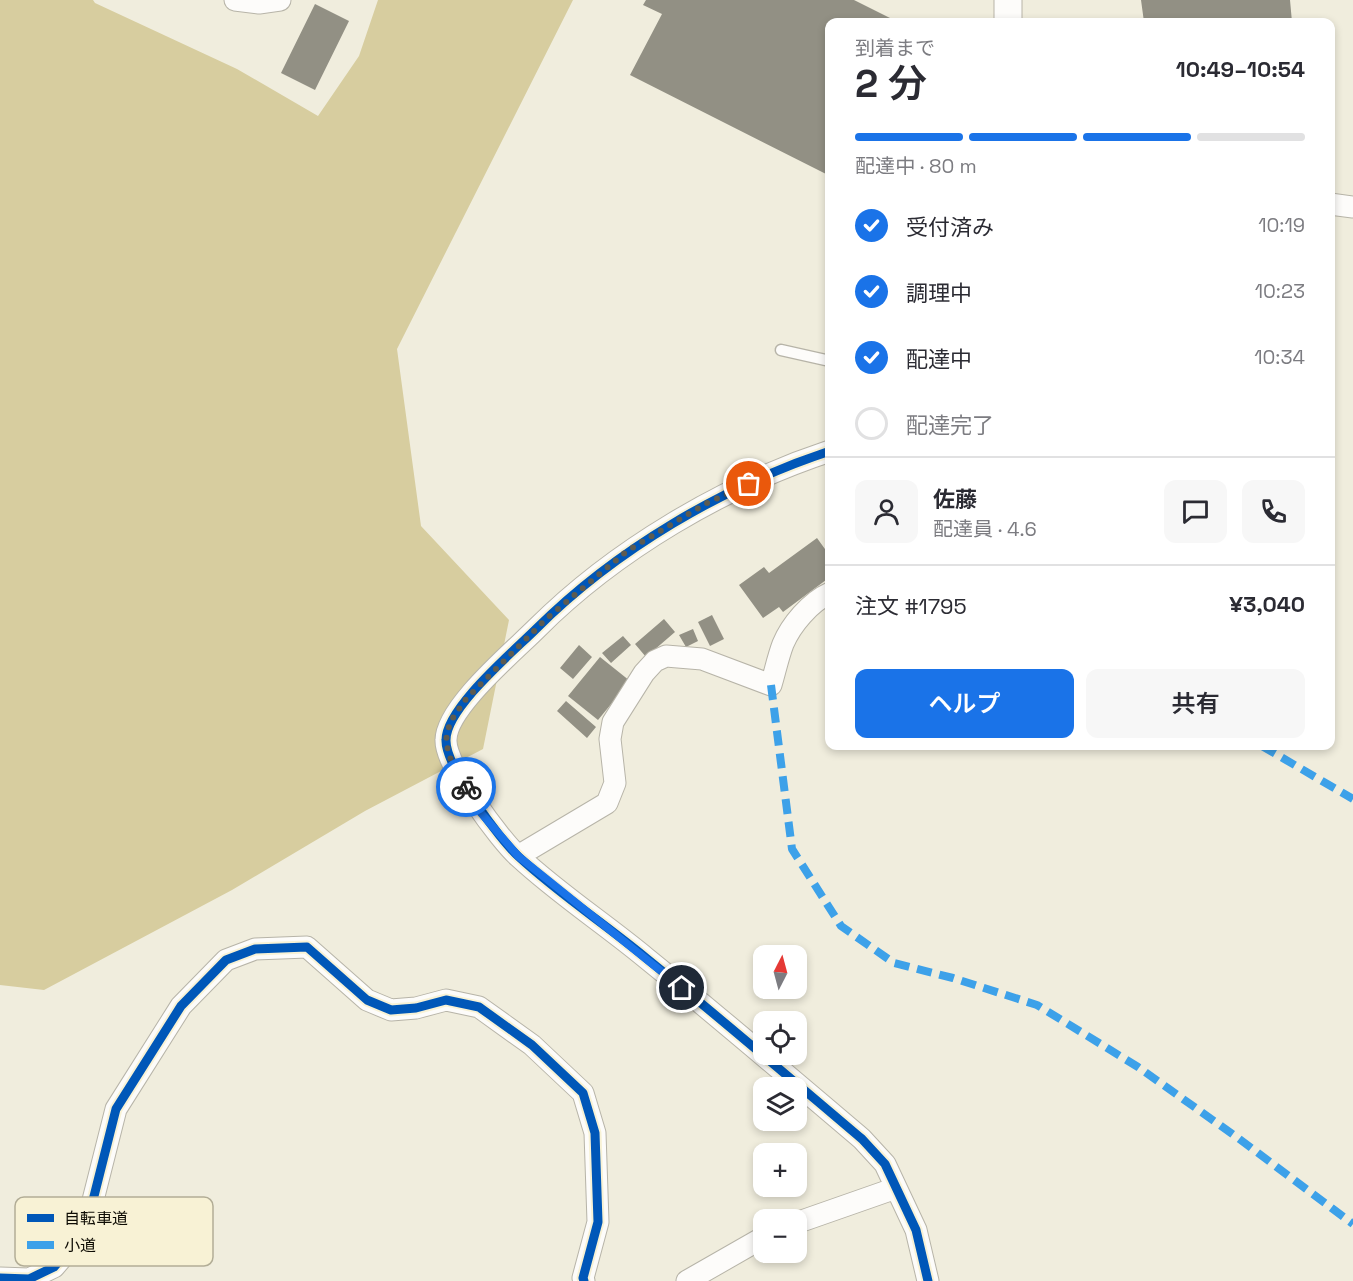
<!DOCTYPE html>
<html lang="ja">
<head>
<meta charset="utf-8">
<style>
	body { margin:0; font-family:"Space Grotesk","Noto Sans JP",sans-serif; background:#f7f7f7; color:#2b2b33; height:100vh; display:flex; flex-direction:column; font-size:22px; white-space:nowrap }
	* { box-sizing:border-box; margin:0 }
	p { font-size:20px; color:#7c7c81 }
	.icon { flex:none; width:33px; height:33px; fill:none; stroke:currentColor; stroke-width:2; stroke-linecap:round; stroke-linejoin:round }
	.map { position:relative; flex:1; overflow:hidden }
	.drawer { position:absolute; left:825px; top:18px; width:510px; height:732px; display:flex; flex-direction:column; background:#fff; border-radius:12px; box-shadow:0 3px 9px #0003 }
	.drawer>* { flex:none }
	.needle { width:39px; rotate:6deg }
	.fabs { position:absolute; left:753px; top:945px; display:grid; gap:12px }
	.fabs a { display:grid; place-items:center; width:54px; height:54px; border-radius:12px; background:#fff; box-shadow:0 3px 9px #0003; font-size:30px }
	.pin { position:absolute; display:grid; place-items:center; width:51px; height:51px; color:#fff; margin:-26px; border:3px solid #fff; border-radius:50%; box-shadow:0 2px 6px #0007 }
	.courier { position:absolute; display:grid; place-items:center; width:60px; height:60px; margin:-30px; border:4px solid #1a73e8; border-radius:50%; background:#fff; color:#222; box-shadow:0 2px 8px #0007 }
	.head em { font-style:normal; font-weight:600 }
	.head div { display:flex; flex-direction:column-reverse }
	.head { display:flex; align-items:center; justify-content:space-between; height:102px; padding:0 30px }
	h1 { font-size:39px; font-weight:600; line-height:45px }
	.bar { display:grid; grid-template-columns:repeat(4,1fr); gap:9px 6px; align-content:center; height:72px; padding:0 30px }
	.bar i { height:8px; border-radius:4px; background:#e1e1e2 }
	.bar .on { background:#1a73e8 }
	.bar p { grid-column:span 4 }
	.line { display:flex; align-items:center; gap:15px; padding:0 30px; border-top:2px solid #e1e1e2 }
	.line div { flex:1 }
	.round { display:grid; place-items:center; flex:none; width:63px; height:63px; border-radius:12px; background:#f7f7f7 }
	ol { padding:0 30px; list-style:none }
	li { display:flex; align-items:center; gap:18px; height:66px }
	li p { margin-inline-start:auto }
	li .icon { padding:6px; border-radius:50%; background:#1a73e8; color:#fff; stroke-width:4 }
	li:last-child { color:#7c7c81 }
	li i { width:33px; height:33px; border:3px solid #e1e1e2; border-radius:50% }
	.cta { display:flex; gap:12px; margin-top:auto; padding:12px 30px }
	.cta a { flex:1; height:69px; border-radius:12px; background:#1a73e8; color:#fff; font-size:24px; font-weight:600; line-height:69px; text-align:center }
	.cta a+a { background:#f7f7f7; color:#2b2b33 }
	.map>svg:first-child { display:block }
	.forest { fill:#d7cd9f }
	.building { fill:#929084 }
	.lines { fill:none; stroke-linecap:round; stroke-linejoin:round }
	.service-casing { stroke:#b7b4a8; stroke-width:13 }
	.minor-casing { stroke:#b7b4a8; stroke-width:23 }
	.tertiary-casing { stroke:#b7b4a8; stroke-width:29 }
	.service { stroke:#fdfcfa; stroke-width:10 }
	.minor { stroke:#fdfcfa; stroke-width:21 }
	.tertiary { stroke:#fdfcfa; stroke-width:27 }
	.quiet { stroke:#3da1e9; stroke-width:8; stroke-dasharray:15 8; stroke-linecap:butt }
	.cycleway-casing { stroke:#f8f2d5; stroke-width:13 }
	.cycleway { stroke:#0057b8; stroke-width:9 }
	.done { stroke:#5d5b50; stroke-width:6; stroke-dasharray:0 10.8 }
	.route { stroke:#1a73e8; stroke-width:8 }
	.key { fill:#f8f2d5; stroke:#b2ad96; stroke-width:1.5 }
	.key-label { font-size:16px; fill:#0e0c04 }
</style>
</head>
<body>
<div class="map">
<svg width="1353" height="1281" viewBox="0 0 1353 1281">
	<rect width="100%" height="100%" fill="#f0eddd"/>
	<path class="forest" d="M 0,0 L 93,0 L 95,3 L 237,69 L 318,116 L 359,56 L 378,0 L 573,0 L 397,349 L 421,526 L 509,620 L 483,749 L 365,811 L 232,890 L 44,990 L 0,985 Z"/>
	<path class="building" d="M 646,0 L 854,0 L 898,22 L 830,22 L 830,176 L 630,75 L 662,14 L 643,5 Z
		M 1141,0 L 1290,0 L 1292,22 L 1144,22 Z
		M 315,4 L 349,21 L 315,90 L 281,73 Z
		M 817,538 L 830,556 L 830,577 L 783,612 L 779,607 L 763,618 L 739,585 L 764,567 L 769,573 Z
		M 712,615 L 724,639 L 710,646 L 698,622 Z
		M 664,619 L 675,632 L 646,657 L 635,644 Z
		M 693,629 L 698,641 L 686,647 L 679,635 Z
		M 623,636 L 631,645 L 611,663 L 602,653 Z
		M 579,645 L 592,657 L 573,679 L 560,668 Z
		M 600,657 L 630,681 L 598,720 L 568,696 Z
		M 566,701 L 596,727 L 587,738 L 557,711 Z"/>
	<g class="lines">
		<defs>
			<path id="service" d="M 781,350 L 830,361"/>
			<path id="minor" d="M 235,0 L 259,3 L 280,0
				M 1330,204 L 1353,207
				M 830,451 C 724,486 615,550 536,629 C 513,652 446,708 446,740 C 445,766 500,840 519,857 C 559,894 605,924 646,958 C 719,1017 790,1078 862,1139 L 885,1164 L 916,1230 L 928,1281
				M 518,856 L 607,803 L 615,783 L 610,739 L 613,722 L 644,673 L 655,661 L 666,656 L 702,659 L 771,685 C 775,672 778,657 783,644 C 791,625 810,602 830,593
				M 796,1223 L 896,1188
				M 0,1278 L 29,1279 L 54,1267 L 72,1246 L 89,1216 L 116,1109 L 181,1006 L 226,960 L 255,949 L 307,947 L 367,1000 L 391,1010 L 416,1008 L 446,1000 L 479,1007 L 532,1045 L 583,1093 L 595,1133 L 598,1222 L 583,1278 L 584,1281
				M 687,1281 L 764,1237"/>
			<path id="tertiary" d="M 1008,22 L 1008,0"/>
		</defs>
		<use href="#service" class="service-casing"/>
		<use href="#minor" class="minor-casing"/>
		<use href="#tertiary" class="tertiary-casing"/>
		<use href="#service" class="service"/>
		<use href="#minor" class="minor"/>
		<use href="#tertiary" class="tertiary"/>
		<path class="quiet" d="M 771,685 L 792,849 L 841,926 L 894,963 L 953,978 L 1037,1005 L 1138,1067 L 1238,1138 L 1353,1224
			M 1262,746 L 1353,799"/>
		<defs>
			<path id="cycleway" d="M 830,451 C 724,486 615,550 536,629 C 513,652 446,708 446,740 C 445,766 500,840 519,857 C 559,894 605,924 646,958 C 719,1017 790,1078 862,1139 L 885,1164 L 916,1230 L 928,1281
				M 0,1278 L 29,1279 L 54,1267 L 72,1246 L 89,1216 L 116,1109 L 181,1006 L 226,960 L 255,949 L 307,947 L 367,1000 L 391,1010 L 416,1008 L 446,1000 L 479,1007 L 532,1045 L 583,1093 L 595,1133 L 598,1222 L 583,1278 L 584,1281"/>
		</defs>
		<use href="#cycleway" class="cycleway-casing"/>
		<use href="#cycleway" class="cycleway"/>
	</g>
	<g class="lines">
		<path class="done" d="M 466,787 L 449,756 L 446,740 L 450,722 L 466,699 L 546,619 L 627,551 L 707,503 L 749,484"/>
		<path class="route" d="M 466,787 L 481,813 L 518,856 L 682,988"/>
	</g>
	<rect x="15" y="1197" width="198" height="69" rx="9" class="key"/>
	<rect x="27" y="1214" width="27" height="8" fill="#0057b8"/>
	<rect x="27" y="1241" width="27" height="8" fill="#3da1e9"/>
	<g class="key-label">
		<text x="64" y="1224">自転車道</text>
		<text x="64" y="1251">小道</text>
	</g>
</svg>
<div class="fabs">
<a><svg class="needle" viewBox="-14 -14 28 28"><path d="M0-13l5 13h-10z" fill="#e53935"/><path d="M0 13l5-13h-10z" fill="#7c7c81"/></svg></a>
<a><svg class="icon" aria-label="locate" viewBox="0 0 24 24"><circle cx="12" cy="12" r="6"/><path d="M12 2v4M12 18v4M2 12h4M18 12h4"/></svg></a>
<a><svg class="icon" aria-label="layers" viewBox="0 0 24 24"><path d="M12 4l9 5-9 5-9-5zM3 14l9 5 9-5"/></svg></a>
<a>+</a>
<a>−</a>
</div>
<div class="pin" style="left:749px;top:484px;background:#ea580c"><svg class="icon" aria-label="bag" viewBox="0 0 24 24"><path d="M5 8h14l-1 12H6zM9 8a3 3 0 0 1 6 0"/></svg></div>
<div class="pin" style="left:682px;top:988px;background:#1f2937"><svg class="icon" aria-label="home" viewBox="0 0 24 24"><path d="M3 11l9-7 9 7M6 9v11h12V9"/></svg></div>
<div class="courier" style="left:466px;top:787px"><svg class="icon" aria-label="bike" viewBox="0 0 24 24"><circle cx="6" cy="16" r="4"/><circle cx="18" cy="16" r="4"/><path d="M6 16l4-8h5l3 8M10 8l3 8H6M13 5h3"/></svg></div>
<section class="drawer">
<div class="head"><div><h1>2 分</h1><p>到着まで</p></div><em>10:49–10:54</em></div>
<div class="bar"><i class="on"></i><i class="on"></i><i class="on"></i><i></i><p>配達中 · 80 m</p></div>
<ol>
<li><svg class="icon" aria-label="check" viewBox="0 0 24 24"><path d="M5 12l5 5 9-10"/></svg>受付済み<p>10:19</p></li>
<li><svg class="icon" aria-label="check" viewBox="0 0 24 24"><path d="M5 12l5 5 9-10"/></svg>調理中<p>10:23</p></li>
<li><svg class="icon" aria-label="check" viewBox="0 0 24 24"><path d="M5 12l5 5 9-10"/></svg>配達中<p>10:34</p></li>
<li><i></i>配達完了</li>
</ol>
<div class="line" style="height:108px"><a class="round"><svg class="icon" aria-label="person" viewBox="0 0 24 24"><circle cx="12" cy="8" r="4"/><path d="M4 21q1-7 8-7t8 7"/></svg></a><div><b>佐藤</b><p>配達員 · 4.6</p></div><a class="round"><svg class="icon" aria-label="chat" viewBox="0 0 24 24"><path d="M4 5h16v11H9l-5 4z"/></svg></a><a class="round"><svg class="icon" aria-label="phone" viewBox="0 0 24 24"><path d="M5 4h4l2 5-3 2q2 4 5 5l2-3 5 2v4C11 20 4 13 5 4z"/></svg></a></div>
<div class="line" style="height:78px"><div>注文 #1795</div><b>¥3,040</b></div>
<div class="cta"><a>ヘルプ</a><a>共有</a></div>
</section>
</div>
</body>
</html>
